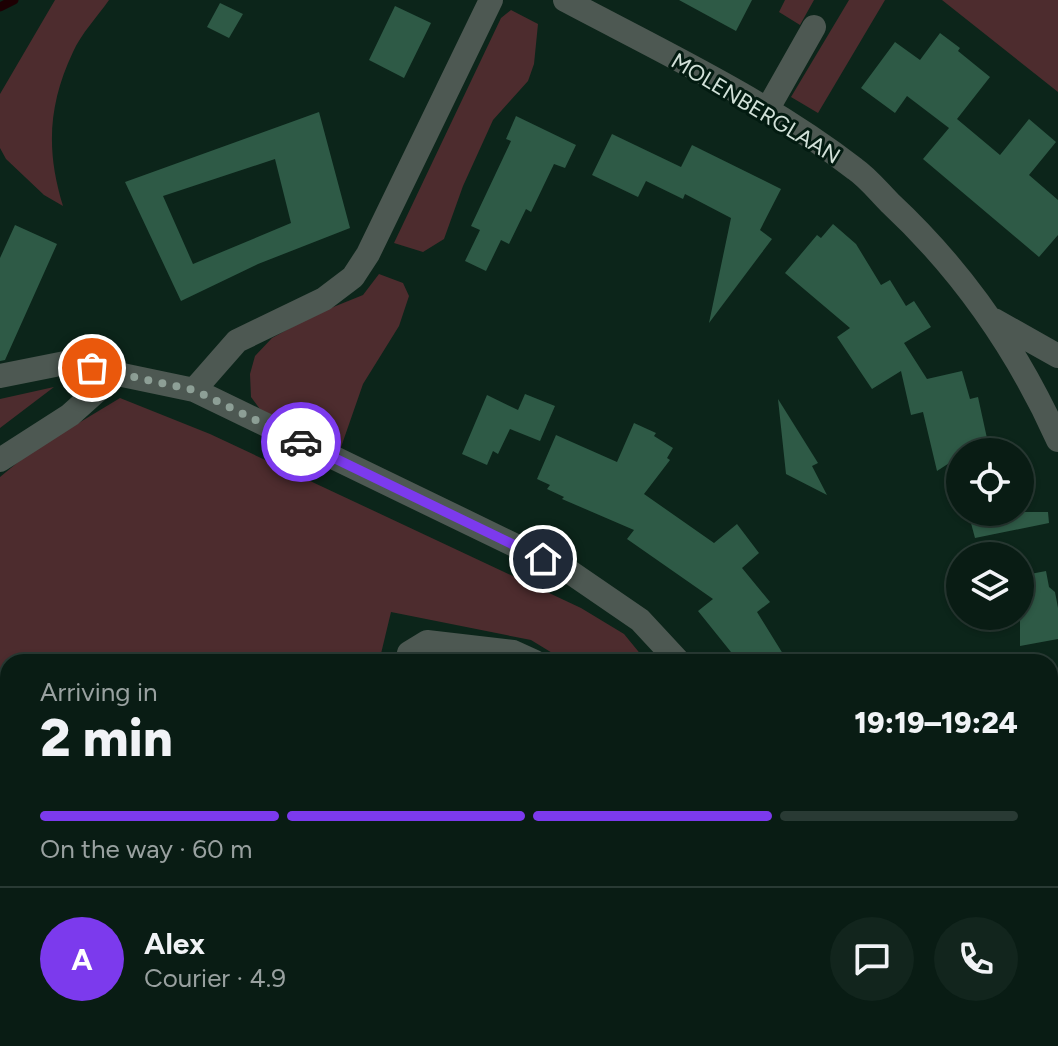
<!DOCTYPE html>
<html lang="en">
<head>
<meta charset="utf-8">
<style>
	body { margin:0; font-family:Figtree,sans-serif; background:#12251d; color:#f1f3f6; height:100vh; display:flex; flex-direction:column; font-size:30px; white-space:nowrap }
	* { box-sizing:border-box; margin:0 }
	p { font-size:26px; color:#99a1a0 }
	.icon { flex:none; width:44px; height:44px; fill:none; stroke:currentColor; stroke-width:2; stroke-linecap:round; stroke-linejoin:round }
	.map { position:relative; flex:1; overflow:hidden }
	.sheet { position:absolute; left:0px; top:654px; width:1058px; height:392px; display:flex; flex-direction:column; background:#091c14; border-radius:24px 24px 0 0; box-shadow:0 2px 6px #0004,0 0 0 2px #293a34 }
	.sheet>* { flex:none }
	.buttons { position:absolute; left:946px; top:438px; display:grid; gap:16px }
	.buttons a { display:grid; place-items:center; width:88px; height:88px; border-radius:50%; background:#091c14; box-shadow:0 2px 6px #0004,0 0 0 2px #293a34; font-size:40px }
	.pin { position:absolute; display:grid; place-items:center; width:68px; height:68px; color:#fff; margin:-34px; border:4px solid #fff; border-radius:50%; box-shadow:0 2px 8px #0007 }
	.courier { position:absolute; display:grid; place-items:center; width:80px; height:80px; margin:-40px; border:6px solid #7c3aed; border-radius:50%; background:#fff; color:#222; box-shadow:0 2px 10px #0007 }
	.summary em { font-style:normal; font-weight:800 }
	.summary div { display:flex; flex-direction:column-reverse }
	.summary { display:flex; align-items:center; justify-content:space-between; height:136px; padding:0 40px }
	h1 { font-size:52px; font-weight:800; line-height:60px }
	.bar { display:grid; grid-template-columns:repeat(4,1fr); gap:12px 8px; align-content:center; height:96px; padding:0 40px }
	.bar i { height:10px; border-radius:6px; background:#293a34 }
	.bar .current { background:#7c3aed }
	.bar p { grid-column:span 4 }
	.line { display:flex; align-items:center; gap:20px; padding:0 40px; border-top:2px solid #293a34 }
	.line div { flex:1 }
	.round { display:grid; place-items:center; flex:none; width:84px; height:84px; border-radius:42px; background:#12251d }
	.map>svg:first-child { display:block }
	.green { fill:#4d2c2e }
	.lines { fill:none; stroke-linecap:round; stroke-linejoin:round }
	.stream { stroke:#1d0003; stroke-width:9 }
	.building { fill:#2e5a46; fill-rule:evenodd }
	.minor { stroke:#4d5852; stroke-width:24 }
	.done { stroke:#8d9f96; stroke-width:8; stroke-dasharray:0 14.4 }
	.route { stroke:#7c3aed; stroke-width:10 }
	.labels { text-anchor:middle; stroke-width:6; stroke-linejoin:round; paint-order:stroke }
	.street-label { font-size:22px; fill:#d2e1d9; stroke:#031b11 }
</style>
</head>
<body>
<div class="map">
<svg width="1058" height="1046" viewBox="0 0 1058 1046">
	<rect width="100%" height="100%" fill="#0c251a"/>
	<path class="green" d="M 55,0 L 109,0 C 97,17 81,34 73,52 C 48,105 46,151 63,206 L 44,195 L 6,159 L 0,148 L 0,94 Z
		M 785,0 L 814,0 L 800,25 L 779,12 Z
		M 849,0 L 885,0 L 818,113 L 791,97 Z
		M 942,0 L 1058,0 L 1058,92 Z
		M 511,10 L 538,24 L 534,64 L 528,81 L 493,120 L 463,186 L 444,239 L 423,252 L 394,243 L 501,18 Z
		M 379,274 L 403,283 L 409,296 L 399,326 L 363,384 L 340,450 L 262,412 L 251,397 L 250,374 L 255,356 L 272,338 L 316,314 L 363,295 Z
		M 54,387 L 0,428 L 0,399 Z
		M 120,398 L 210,434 L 581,608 L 624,634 L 647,662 L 567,662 L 531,640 L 391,612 L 379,662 L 8,662 L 8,707 L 0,699 L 0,477 L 29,453 Z"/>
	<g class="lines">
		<path class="stream" d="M 0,7 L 14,0"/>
	</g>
	<path class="building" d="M 679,0 L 752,0 L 736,31 Z
		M 220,3 L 243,14 L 229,38 L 207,27 Z
		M 395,6 L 431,23 L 404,78 L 369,60 Z
		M 940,33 L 960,48 L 958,51 L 990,77 L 957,119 L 1000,155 L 1029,119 L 1056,142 L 1029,175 L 1058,200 L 1058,235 L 1039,257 L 923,159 L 949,128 L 907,96 L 895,113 L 861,88 L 895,42 L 920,60 Z
		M 319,112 L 350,228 L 258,264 L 181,301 L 125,182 ZM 275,159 L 291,223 L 193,264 L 163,196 Z
		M 516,116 L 576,145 L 565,168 L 554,164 L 531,212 L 526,209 L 509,244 L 501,240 L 486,271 L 465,261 L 480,230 L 471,226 L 511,141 L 506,139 Z
		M 612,134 L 681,167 L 692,145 L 781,189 L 760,230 L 772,239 L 709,323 L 731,218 L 685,194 L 683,199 L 646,181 L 638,197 L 592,175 Z
		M 833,224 L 856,244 L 881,285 L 890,280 L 906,306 L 914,301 L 931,327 L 904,343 L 927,379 L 962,371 L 970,399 L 978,397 L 990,452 L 960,452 L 960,456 L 937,471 L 923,412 L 911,415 L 901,371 L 872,389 L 837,337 L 850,328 L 785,273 L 817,235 L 821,238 Z
		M 15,225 L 57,244 L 5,360 L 0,361 L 0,258 Z
		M 525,394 L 555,406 L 540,441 L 510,429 L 498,454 L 493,451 L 487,465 L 462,454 L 487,395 L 518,410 Z
		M 778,399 L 818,463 L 812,466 L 827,495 L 786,474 Z
		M 634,423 L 656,433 L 654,436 L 673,448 L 667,458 L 670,460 L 644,494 L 714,543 L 737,524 L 759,553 L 742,568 L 770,602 L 757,612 L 788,662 L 739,662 L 698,611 L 713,599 L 627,539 L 634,530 L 562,499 L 564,497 L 547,489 L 550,485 L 537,479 L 556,435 L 617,462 Z
		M 968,512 L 1048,512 L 1049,523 L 975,538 Z
		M 1046,571 L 1049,587 L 1055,592 L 1058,608 L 1058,639 L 1020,646 L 1020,576 Z"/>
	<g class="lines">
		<path class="minor" d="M 565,0 C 663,52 767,101 855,169 C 868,178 879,192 890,203 C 963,271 1017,349 1058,440
			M 767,110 L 814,27
			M 994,320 L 1058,356
			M 0,376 L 65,363 L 194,390 L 570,572 L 640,620 L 679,662
			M 194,390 L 237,341 L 324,299 L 353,277 L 368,254 L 491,0
			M 0,460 L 70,415 L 118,372
			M 407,662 L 409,653 L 427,642 L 513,652 L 535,662
			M 0,718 L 8,725
			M 0,876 L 8,878
			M 0,1033 L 8,1025
			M 886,1038 L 890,1046
			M 330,1046 L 331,1038
			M 1055,1046 L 1058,1040"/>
	</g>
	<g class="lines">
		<path class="done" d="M 92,368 L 194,390 L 301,442"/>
		<path class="route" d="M 301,442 L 543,559"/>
	</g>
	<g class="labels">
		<g class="street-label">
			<text transform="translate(756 108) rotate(31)" y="8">MOLENBERGLAAN</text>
		</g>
	</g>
</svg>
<div class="buttons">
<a><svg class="icon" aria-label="locate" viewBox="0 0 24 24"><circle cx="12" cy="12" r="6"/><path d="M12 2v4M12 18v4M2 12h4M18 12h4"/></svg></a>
<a><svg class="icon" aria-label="layers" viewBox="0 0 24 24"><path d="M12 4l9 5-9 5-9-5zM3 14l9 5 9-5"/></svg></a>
</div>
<div class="pin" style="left:92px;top:368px;background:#ea580c"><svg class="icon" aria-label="bag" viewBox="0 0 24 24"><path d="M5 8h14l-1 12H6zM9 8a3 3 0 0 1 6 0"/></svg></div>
<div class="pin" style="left:543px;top:559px;background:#1f2937"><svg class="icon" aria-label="home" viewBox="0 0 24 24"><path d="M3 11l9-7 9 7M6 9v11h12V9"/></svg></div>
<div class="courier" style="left:301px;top:442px"><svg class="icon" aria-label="car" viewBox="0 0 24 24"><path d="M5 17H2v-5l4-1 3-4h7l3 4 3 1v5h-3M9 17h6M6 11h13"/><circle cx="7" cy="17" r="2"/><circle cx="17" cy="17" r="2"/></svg></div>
<section class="sheet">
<div class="summary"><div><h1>2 min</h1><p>Arriving in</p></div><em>19:19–19:24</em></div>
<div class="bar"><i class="current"></i><i class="current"></i><i class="current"></i><i></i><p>On the way · 60 m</p></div>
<div class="line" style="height:144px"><b class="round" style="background:#7c3aed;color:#fff">A</b><div><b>Alex</b><p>Courier · 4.9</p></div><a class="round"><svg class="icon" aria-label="chat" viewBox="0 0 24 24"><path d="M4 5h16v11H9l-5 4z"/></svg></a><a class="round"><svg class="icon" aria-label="phone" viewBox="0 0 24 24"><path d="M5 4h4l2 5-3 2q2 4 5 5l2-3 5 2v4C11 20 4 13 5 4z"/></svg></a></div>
</section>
</div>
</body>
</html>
